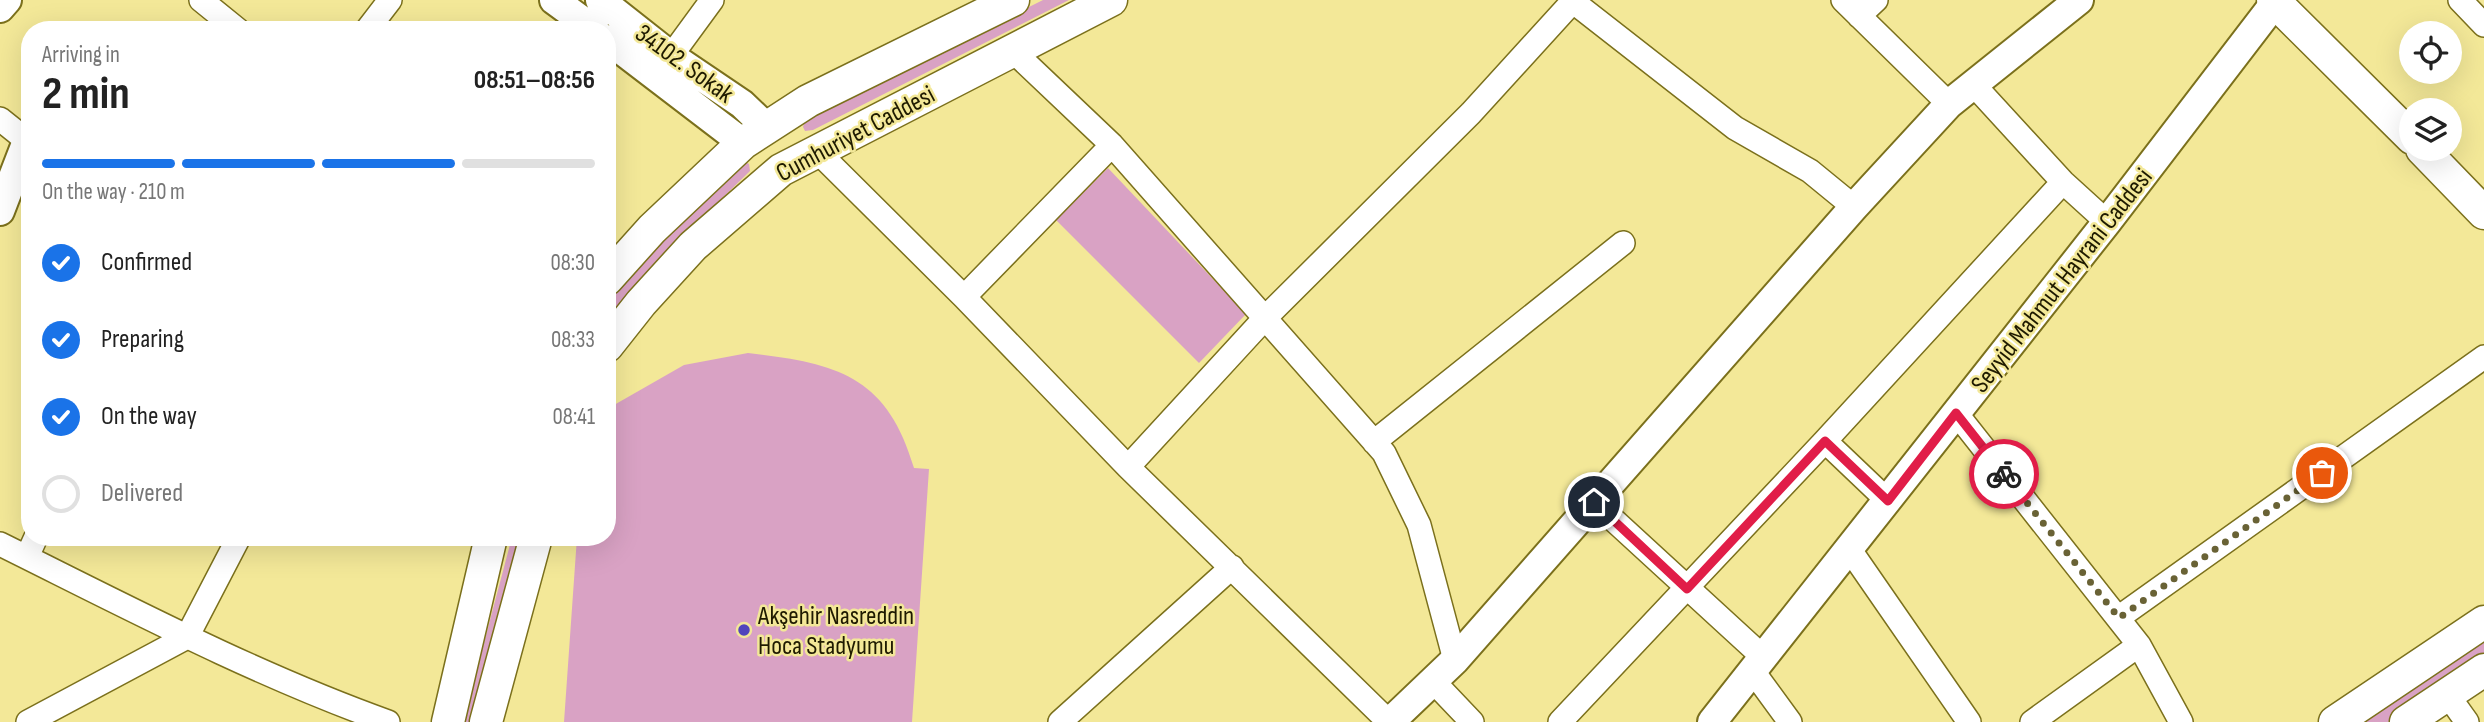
<!DOCTYPE html>
<html lang="en">
<head>
<meta charset="utf-8">
<style>
	body { margin:0; font-family:"Sofia Sans Condensed",sans-serif; background:#f2f2f2; color:#222; height:100vh; display:flex; flex-direction:column; font-size:26px; white-space:nowrap }
	* { box-sizing:border-box; margin:0 }
	p { font-size:23px; color:#767676 }
	.icon { flex:none; width:38px; height:38px; fill:none; stroke:currentColor; stroke-width:2; stroke-linecap:round; stroke-linejoin:round }
	.map { position:relative; flex:1; overflow:hidden }
	.panel { position:absolute; left:21px; top:21px; width:595px; height:525px; display:flex; flex-direction:column; background:#fff; border-radius:28px; box-shadow:0 7px 28px #0002 }
	.panel>* { flex:none }
	.tools { position:absolute; left:2399px; top:21px; display:grid; gap:14px }
	.tools a { display:grid; place-items:center; width:63px; height:63px; border-radius:50%; background:#fff; box-shadow:0 7px 28px #0002; font-size:35px }
	.pin { position:absolute; display:grid; place-items:center; width:60px; height:60px; color:#fff; margin:-30px; border:4px solid #fff; border-radius:50%; box-shadow:0 2px 7px #0007 }
	.courier { position:absolute; display:grid; place-items:center; width:70px; height:70px; margin:-35px; border:5px solid #e11d48; border-radius:50%; background:#fff; color:#222; box-shadow:0 2px 9px #0007 }
	.summary em { font-style:normal; font-weight:700 }
	.summary div { display:flex; flex-direction:column-reverse }
	.summary { display:flex; align-items:center; justify-content:space-between; height:119px; padding:0 21px }
	h1 { font-size:46px; font-weight:700; line-height:52px }
	.bar { display:grid; grid-template-columns:repeat(4,1fr); gap:10px 7px; align-content:center; height:84px; padding:0 21px }
	.bar i { height:9px; border-radius:5px; background:#e0e0e0 }
	.bar .current { background:#1a73e8 }
	.bar p { grid-column:span 4 }
	ol { padding:0 21px; list-style:none }
	li { display:flex; align-items:center; gap:21px; height:77px }
	li p { margin-inline-start:auto }
	li .icon { padding:7px; border-radius:50%; background:#1a73e8; color:#fff; stroke-width:4 }
	li:last-child { color:#767676 }
	li i { width:38px; height:38px; border:4px solid #e0e0e0; border-radius:50% }
	.map>svg:first-child { display:block }
	.green { fill:#d9a2c4 }
	.lines { fill:none; stroke-linecap:round; stroke-linejoin:round }
	.minor-casing { stroke:#7b701c; stroke-width:26 }
	.tertiary-casing { stroke:#7b701c; stroke-width:32 }
	.secondary-casing { stroke:#7b701c; stroke-width:35 }
	.minor { stroke:#fff; stroke-width:23 }
	.tertiary { stroke:#fff; stroke-width:28 }
	.secondary { stroke:#fff; stroke-width:32 }
	.done { stroke:#696235; stroke-width:7; stroke-dasharray:0 12.6 }
	.route { stroke:#e11d48; stroke-width:9 }
	.poi-dot { fill:#5145bc; stroke:#f3e898; stroke-width:2.5 }
	.labels { text-anchor:middle; stroke-width:5; stroke-linejoin:round; paint-order:stroke }
	.street-label { font-size:26px; fill:#1e1a00; stroke:#f3e898 }
	.poi-label { font-size:26px; fill:#1e1a00; stroke:#f3e898; text-anchor:start }
</style>
</head>
<body>
<div class="map">
<svg width="2484" height="722" viewBox="0 0 2484 722">
	<rect width="100%" height="100%" fill="#f3e898"/>
	<path class="green" d="M 1043,0 L 1069,0 L 813,130 L 805,131 L 803,127 L 805,120 Z
		M 744,161 L 749,164 L 750,171 L 662,257 L 607,318 L 607,298 L 652,249 Z
		M 1108,168 L 1246,314 L 1199,363 L 1056,220 Z
		M 748,353 C 836,363 887,375 914,468 L 929,469 L 912,722 L 564,722 L 577,537 L 607,537 L 607,409 L 684,365 Z
		M 512,537 L 525,537 L 475,722 L 463,722 Z
		M 2484,640 L 2484,657 L 2388,722 L 2362,722 Z"/>
	<g class="lines">
		<defs>
			<path id="minor" d="M 201,0 L 238,30
				M 1571,0 L 1735,128 L 1810,171 L 1854,207
				M 1843,0 L 1949,104
				M 2460,0 L 2484,25
				M 1859,16 L 1876,0
				M 367,30 L 390,0
				M 1013,51 L 1112,145 L 1384,453 L 1419,525 L 1455,660
				M 671,56 L 712,0
				M 1973,84 L 2063,182 L 2107,222
				M 0,119 L 30,143
				M 818,152 L 964,297 L 1128,467 L 1389,722
				M 964,297 L 1112,145
				M 1956,413 L 2139,645 L 2181,722
				M 1825,441 L 1888,501
				M 1374,442 L 1623,243
				M 1128,467 L 1265,318 L 1471,113 L 1574,0
				M 1594,502 L 1763,657
				M 0,544 C 127,607 254,674 388,722
				M 1850,550 L 1969,722
				M 27,557 L 36,537
				M 2118,618 L 2484,357
				M 1752,670 L 1790,722
				M 1434,682 L 1472,722
				M 2447,694 L 2467,722
				M 28,722 L 187,637 L 239,537
				M 1060,722 L 1232,567
				M 1560,722 L 1825,441 L 2063,182
				M 2032,722 L 2139,645"/>
			<path id="tertiary" d="M 554,0 L 595,30
				M 600,0 L 671,56 L 742,104 L 767,128
				M 0,8 L 7,0
				M 607,39 L 743,143
				M 0,211 L 27,141
				M 1390,722 L 1455,660 L 1854,207 L 1949,104 L 2079,0
				M 1712,722 L 2107,222 L 2277,0"/>
			<path id="secondary" d="M 2273,0 L 2412,138
				M 2422,149 L 2484,213
				M 607,279 L 652,229 L 743,143 L 808,101 L 1013,0
				M 607,346 L 641,303 L 693,246 L 781,170 L 1111,0
				M 448,722 L 491,537
				M 486,722 L 536,537
				M 2335,722 L 2484,622
				M 2406,722 L 2484,670"/>
		</defs>
		<use href="#minor" class="minor-casing"/>
		<use href="#tertiary" class="tertiary-casing"/>
		<use href="#secondary" class="secondary-casing"/>
		<use href="#minor" class="minor"/>
		<use href="#tertiary" class="tertiary"/>
		<use href="#secondary" class="secondary"/>
	</g>
	<g class="lines">
		<path class="done" d="M 2004,474 L 2119,618 L 2322,473"/>
		<path class="route" d="M 1594,502 L 1687,589 L 1825,441 L 1888,501 L 1956,413 L 2004,474"/>
	</g>
	<circle class="poi-dot" cx="744" cy="630" r="7"/>
	<g class="labels">
		<g class="street-label">
			<text transform="translate(685 63) rotate(36)" y="9">34102. Sokak</text>
			<text transform="translate(855 133) rotate(-28)" y="9">Cumhuriyet Caddesi</text>
			<text transform="translate(2061 280) rotate(-52)" y="9">Seyyid Mahmut Hayrani Caddesi</text>
		</g>
		<g class="poi-label">
			<text x="758" y="624">Akşehir Nasreddin<tspan x="758" dy="30">Hoca Stadyumu</tspan></text>
		</g>
	</g>
</svg>
<div class="tools">
<a><svg class="icon" aria-label="locate" viewBox="0 0 24 24"><circle cx="12" cy="12" r="6"/><path d="M12 2v4M12 18v4M2 12h4M18 12h4"/></svg></a>
<a><svg class="icon" aria-label="layers" viewBox="0 0 24 24"><path d="M12 4l9 5-9 5-9-5zM3 14l9 5 9-5"/></svg></a>
</div>
<div class="pin" style="left:2322px;top:473px;background:#ea580c"><svg class="icon" aria-label="bag" viewBox="0 0 24 24"><path d="M5 8h14l-1 12H6zM9 8a3 3 0 0 1 6 0"/></svg></div>
<div class="pin" style="left:1594px;top:502px;background:#1f2937"><svg class="icon" aria-label="home" viewBox="0 0 24 24"><path d="M3 11l9-7 9 7M6 9v11h12V9"/></svg></div>
<div class="courier" style="left:2004px;top:474px"><svg class="icon" aria-label="bike" viewBox="0 0 24 24"><circle cx="6" cy="16" r="4"/><circle cx="18" cy="16" r="4"/><path d="M6 16l4-8h5l3 8M10 8l3 8H6M13 5h3"/></svg></div>
<section class="panel">
<div class="summary"><div><h1>2 min</h1><p>Arriving in</p></div><em>08:51–08:56</em></div>
<div class="bar"><i class="current"></i><i class="current"></i><i class="current"></i><i></i><p>On the way · 210 m</p></div>
<ol>
<li><svg class="icon" aria-label="check" viewBox="0 0 24 24"><path d="M5 12l5 5 9-10"/></svg>Confirmed<p>08:30</p></li>
<li><svg class="icon" aria-label="check" viewBox="0 0 24 24"><path d="M5 12l5 5 9-10"/></svg>Preparing<p>08:33</p></li>
<li><svg class="icon" aria-label="check" viewBox="0 0 24 24"><path d="M5 12l5 5 9-10"/></svg>On the way<p>08:41</p></li>
<li><i></i>Delivered</li>
</ol>
</section>
</div>
</body>
</html>
